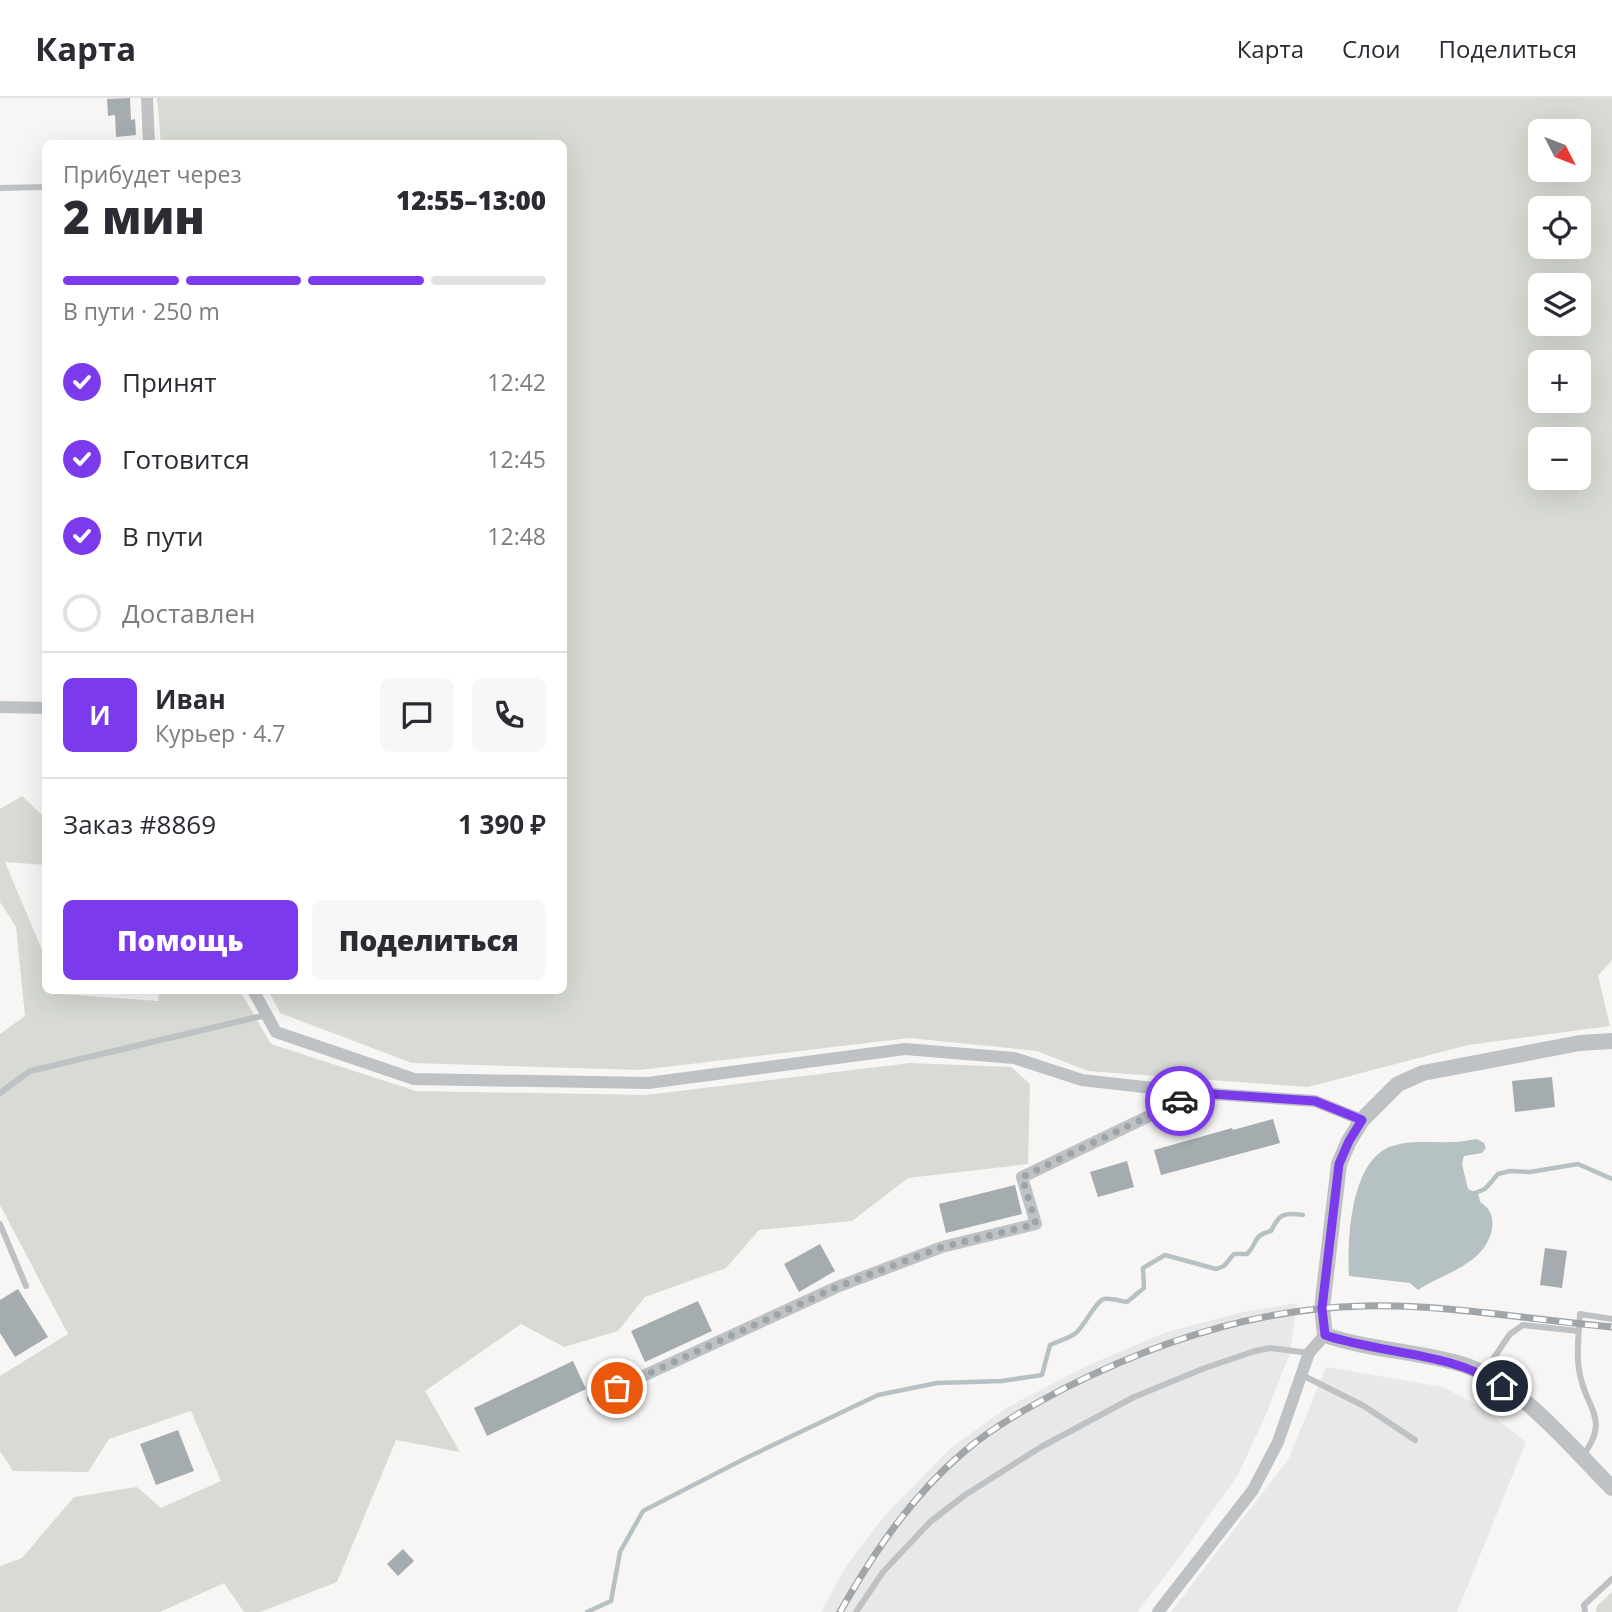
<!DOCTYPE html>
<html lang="ru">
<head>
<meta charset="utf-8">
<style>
	body { margin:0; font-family:"Open Sans",sans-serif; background:#f7f7f7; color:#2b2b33; height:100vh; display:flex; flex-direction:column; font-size:26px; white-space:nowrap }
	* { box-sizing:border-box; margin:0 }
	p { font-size:23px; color:#7c7c81 }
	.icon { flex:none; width:38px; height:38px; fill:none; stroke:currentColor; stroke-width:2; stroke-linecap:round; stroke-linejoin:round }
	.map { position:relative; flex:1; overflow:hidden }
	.drawer { position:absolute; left:42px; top:42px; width:525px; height:854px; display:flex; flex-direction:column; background:#fff; border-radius:10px; box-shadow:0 7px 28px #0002 }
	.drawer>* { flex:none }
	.needle { width:46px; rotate:132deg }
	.tools { position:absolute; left:1528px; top:21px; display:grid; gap:14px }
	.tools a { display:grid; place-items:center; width:63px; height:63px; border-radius:10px; background:#fff; box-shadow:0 7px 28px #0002; font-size:35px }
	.pin { position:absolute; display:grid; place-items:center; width:60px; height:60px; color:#fff; margin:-30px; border:4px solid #fff; border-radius:50%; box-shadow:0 2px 7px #0007 }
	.courier { position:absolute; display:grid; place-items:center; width:70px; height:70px; margin:-35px; border:5px solid #7c3aed; border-radius:50%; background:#fff; color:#222; box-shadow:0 2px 9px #0007 }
	.overview em { font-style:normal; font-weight:800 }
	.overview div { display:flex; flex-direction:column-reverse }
	.overview { display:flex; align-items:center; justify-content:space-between; height:119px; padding:0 21px }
	h1 { font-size:46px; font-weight:800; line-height:52px }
	.bar { display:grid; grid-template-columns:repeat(4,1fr); gap:10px 7px; align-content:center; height:84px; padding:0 21px }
	.bar i { height:9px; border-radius:5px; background:#e1e1e2 }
	.bar .on { background:#7c3aed }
	.bar p { grid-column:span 4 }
	.line { display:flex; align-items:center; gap:18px; padding:0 21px; border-top:2px solid #e1e1e2 }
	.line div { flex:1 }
	.round { display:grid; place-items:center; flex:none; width:74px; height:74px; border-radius:10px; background:#f7f7f7 }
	ol { padding:0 21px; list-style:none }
	li { display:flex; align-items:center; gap:21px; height:77px }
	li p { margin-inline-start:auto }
	li .icon { padding:7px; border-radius:50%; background:#7c3aed; color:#fff; stroke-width:4 }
	li:last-child { color:#7c7c81 }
	li i { width:38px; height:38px; border:4px solid #e1e1e2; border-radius:50% }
	.action { display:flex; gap:14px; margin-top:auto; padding:14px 21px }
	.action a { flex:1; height:80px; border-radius:10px; background:#7c3aed; color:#fff; font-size:28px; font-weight:800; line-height:80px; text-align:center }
	.action a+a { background:#f7f7f7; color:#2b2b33 }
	header { display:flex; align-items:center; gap:42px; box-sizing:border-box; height:98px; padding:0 35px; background:#fff; border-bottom:2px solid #e1e1e2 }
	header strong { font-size:33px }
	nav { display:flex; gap:38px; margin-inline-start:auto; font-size:24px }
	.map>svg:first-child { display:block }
	.built { fill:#e7e8e7 }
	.green { fill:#d7dbd4; fill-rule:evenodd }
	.water { fill:#b6c1c4 }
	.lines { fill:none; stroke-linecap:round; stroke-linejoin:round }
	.stream { stroke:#b6c1c4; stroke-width:4.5 }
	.building { fill:#a4acb0 }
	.service { stroke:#bec2c5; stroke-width:6 }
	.minor { stroke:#bec2c5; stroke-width:12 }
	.tertiary { stroke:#bec2c5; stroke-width:16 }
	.rail-casing { stroke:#9fa5a9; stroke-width:7 }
	.rail { stroke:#fff; stroke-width:4.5; stroke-dasharray:13; stroke-linecap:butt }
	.done { stroke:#9ba5a9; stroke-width:7; stroke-dasharray:0 12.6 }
	.route { stroke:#7c3aed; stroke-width:9 }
</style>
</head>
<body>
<header>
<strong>Карта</strong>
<nav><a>Карта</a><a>Слои</a><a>Поделиться</a></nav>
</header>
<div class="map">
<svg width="1612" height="1514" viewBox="0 0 1612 1514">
	<rect width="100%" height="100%" fill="#f7f6f4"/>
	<path class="built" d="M 1297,1205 L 1290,1255 L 1267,1314 L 1238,1377 L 1178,1461 L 1137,1514 L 821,1514 L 847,1467 L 886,1416 L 951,1350 L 1006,1310 L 1089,1267 L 1164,1235 L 1243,1214 Z
		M 1326,1269 L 1443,1289 L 1481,1309 L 1526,1344 L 1457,1514 L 1171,1514 L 1289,1360 Z"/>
	<path class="green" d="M 157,0 L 1612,0 L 1612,862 L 1598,878 L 1610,928 L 1468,947 L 1308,989 L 1088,973 L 1037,953 L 909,940 L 640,972 L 412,965 L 280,915 L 269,893 L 564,892 L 564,46 L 161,45 ZM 1578,33 L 1578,72 L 1540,72 L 1540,33 ZM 1578,110 L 1578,149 L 1540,149 L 1540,110 ZM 1578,187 L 1578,226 L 1540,226 L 1540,187 ZM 1578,264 L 1578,303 L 1540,303 L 1540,264 ZM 1578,341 L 1578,380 L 1540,380 L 1540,341 Z
		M 22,698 L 45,720 L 45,767 L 5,764 L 45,859 L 46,892 L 60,893 L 62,896 L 158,903 L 159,893 L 240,893 L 271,946 L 416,993 L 646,997 L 910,965 L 1011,969 L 1030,986 L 1028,1066 L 908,1080 L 852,1123 L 759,1132 L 726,1170 L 645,1199 L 618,1233 L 564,1249 L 521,1226 L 425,1293 L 460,1354 L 396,1342 L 337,1484 L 260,1514 L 244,1514 L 224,1485 L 160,1514 L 0,1514 L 0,1468 L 22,1460 L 74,1399 L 137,1389 L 161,1410 L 221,1383 L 191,1313 L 109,1341 L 88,1374 L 13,1373 L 0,1353 L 0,1278 L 68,1236 L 0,1107 L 0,936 L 25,918 L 16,829 L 0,804 L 0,711 Z
		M 1612,1494 L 1612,1514 L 1596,1514 L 1597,1508 Z"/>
	<path class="water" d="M 1477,1041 L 1484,1045 L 1486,1050 L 1482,1055 L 1464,1058 L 1462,1066 L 1468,1091 L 1478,1095 L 1480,1104 C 1490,1110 1494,1119 1492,1131 C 1485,1167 1443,1175 1418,1192 L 1410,1185 L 1349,1178 C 1347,1144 1350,1068 1387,1050 C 1408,1041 1429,1045 1451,1044 C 1460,1044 1469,1042 1477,1041 Z"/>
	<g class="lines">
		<path class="stream" d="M 1475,1095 L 1485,1091 L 1498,1076 L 1510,1073 L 1530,1074 L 1578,1066 L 1612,1081
			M 587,1514 L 611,1503 L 620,1454 L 643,1413 L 746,1360 L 878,1297 L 937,1285 L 1002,1283 L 1042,1277 L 1050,1247 C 1058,1243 1070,1240 1076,1235 C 1084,1228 1097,1202 1104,1201 C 1111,1200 1120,1203 1127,1204 L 1144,1190 L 1143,1170 L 1165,1157 L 1216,1171 L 1224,1168 L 1234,1156 L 1247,1156 C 1259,1145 1251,1138 1271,1133 C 1279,1116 1284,1114 1303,1117"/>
	</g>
	<path class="building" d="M 130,0 L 131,22 L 135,21 L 136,37 L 116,39 L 115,17 L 108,18 L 107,1 Z
		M 1552,979 L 1555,1009 L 1515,1014 L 1512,983 Z
		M 1273,1021 L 1280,1045 L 1161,1077 L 1154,1052 L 1232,1030 L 1233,1032 Z
		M 1127,1063 L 1134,1089 L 1098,1099 L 1090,1074 Z
		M 1015,1087 L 1022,1116 L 946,1135 L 939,1106 Z
		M 820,1146 L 835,1173 L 799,1194 L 784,1166 Z
		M 1545,1150 L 1567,1153 L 1562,1190 L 1540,1187 Z
		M 18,1191 L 48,1239 L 15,1259 L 0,1235 L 0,1202 Z
		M 698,1203 L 712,1233 L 645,1264 L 631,1233 Z
		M 573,1263 L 586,1291 L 487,1338 L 474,1310 Z
		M 178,1332 L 194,1373 L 156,1387 L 140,1346 Z
		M 403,1451 L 414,1463 L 398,1478 L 387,1466 Z"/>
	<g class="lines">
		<path class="service" d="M 0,90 L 46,89
			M 0,995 L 30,973 L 266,917
			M 0,1126 L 26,1188
			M 1485,1273 L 1510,1236 L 1523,1227 L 1578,1233
			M 1302,1277 L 1364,1308 L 1415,1342
			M 1582,1359 C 1612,1319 1585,1312 1579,1272 C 1576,1254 1579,1235 1580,1216 L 1612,1221
			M 856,1514 L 883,1474 L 930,1424 L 965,1397 L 1041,1349 L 1134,1299 L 1205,1270 L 1255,1253 L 1270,1250 L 1309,1255
			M 1585,1514 L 1584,1507 L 1612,1481"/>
		<path class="minor" d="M 147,0 L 149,46
			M 0,609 L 46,610
			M 253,892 L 276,934 L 414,981 L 648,985 L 905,951 L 1014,960 L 1082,982 L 1197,995 L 1315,1003 L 1362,1022
			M 593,1301 L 837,1189 L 942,1149 L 1036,1126 L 1022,1079 L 1197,995
			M 1158,1514 L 1253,1392 L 1278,1344 L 1309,1255 L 1325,1237"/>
		<path class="tertiary" d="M 1612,943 L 1580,945 L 1423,975 L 1398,986 L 1362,1022 L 1349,1043 L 1339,1066 L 1322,1210 L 1325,1237 C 1369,1252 1416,1253 1461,1266 C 1519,1284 1570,1348 1612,1390"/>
		<defs>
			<path id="rail" d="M 840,1514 C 874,1454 912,1397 966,1352 C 996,1327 1031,1308 1065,1290 C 1158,1243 1259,1210 1364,1208 C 1447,1206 1530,1222 1612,1229"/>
		</defs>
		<use href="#rail" class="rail-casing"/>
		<use href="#rail" class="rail"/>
	</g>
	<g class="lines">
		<path class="done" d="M 617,1290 L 837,1189 L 942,1149 L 1036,1126 L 1022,1079 L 1180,1003"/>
		<path class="route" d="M 1180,1003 L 1197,995 L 1315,1003 L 1362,1022 L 1349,1043 L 1339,1066 L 1322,1210 L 1325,1237 C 1384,1257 1449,1253 1502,1288"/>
	</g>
</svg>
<div class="tools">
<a><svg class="needle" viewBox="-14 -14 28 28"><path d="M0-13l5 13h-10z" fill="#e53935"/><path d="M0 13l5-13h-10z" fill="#7c7c81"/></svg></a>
<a><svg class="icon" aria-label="locate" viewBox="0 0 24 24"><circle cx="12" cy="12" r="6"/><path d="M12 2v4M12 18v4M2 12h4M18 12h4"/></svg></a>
<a><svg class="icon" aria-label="layers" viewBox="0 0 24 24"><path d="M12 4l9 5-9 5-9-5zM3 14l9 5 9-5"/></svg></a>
<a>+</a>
<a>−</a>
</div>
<div class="pin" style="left:617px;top:1290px;background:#ea580c"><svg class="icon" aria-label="bag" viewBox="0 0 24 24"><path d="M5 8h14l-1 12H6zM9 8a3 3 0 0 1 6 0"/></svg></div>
<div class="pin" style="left:1502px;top:1288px;background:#1f2937"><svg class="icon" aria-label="home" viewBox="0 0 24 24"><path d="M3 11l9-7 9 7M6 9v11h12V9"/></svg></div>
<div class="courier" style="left:1180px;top:1003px"><svg class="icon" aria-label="car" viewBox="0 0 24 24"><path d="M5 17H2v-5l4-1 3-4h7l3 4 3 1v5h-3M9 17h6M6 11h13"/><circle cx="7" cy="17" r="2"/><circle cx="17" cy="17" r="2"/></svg></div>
<section class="drawer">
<div class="overview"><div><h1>2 мин</h1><p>Прибудет через</p></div><em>12:55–13:00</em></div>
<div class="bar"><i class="on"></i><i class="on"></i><i class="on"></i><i></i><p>В пути · 250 m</p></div>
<ol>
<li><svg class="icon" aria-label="check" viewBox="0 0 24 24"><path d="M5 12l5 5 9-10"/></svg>Принят<p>12:42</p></li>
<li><svg class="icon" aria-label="check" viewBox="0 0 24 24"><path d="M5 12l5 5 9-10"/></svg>Готовится<p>12:45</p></li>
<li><svg class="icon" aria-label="check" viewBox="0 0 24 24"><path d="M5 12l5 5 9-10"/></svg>В пути<p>12:48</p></li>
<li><i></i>Доставлен</li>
</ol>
<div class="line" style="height:126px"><b class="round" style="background:#7c3aed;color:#fff">И</b><div><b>Иван</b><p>Курьер · 4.7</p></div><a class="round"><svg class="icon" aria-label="chat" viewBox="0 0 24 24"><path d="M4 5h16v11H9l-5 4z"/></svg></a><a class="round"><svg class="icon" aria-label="phone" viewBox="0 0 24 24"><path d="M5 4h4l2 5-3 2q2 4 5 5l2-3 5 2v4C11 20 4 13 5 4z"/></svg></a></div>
<div class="line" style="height:91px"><div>Заказ #8869</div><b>1 390 ₽</b></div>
<div class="action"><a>Помощь</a><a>Поделиться</a></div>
</section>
</div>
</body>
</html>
